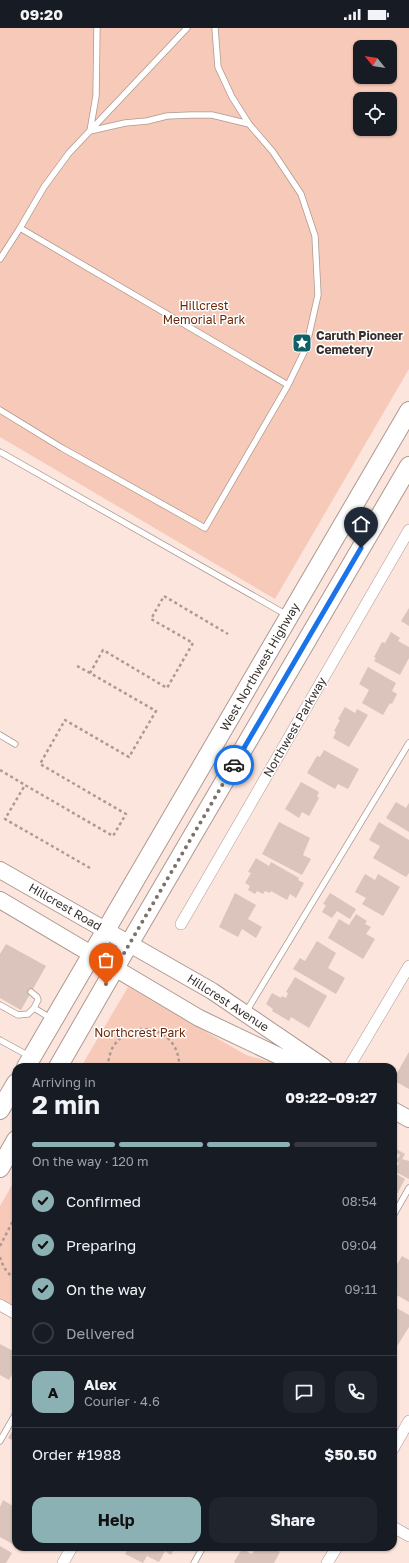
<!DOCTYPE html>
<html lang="en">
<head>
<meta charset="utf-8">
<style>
	body { margin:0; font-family:"Golos Text",sans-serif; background:#20242c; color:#f1f3f6; height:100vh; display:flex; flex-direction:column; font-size:15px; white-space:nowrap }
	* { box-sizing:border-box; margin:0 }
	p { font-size:13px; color:#9ea1a6 }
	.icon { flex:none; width:22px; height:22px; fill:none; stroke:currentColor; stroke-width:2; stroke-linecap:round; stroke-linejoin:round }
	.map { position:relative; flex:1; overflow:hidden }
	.side { position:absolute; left:12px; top:1035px; width:385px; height:488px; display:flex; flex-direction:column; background:#171b24; border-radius:12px; box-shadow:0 1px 3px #0004 }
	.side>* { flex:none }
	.needle { width:26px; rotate:300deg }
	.controls { position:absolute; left:353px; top:12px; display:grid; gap:8px }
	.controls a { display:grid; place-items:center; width:44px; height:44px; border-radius:8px; background:#171b24; box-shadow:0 1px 3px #0004; font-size:20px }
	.pin { position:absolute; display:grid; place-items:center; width:34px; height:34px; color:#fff; margin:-41px -17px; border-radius:50% 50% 50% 0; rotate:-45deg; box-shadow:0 0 4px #0007 }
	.pin .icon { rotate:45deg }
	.courier { position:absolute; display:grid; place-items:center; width:40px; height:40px; margin:-20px; border:3px solid #1a73e8; border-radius:50%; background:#fff; color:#222; box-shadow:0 1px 5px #0007 }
	.summary em { font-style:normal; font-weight:700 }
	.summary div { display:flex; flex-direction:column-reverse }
	.summary { display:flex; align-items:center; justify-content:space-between; height:68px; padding:0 20px }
	h1 { font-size:26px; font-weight:700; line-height:30px }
	.bar { display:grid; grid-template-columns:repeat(4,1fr); gap:6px 4px; align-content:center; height:48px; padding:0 20px }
	.bar i { height:5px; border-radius:3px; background:#363941 }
	.bar .on { background:#8cb1b5 }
	.bar p { grid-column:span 4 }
	.line { display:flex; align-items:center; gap:10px; padding:0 20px; border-top:1px solid #363941 }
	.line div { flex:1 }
	.round { display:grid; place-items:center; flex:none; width:42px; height:42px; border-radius:12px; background:#20242c }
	ol { padding:0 20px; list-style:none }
	li { display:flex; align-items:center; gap:12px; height:44px }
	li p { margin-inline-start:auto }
	li .icon { padding:4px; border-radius:50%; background:#8cb1b5; color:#111; stroke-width:4 }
	li:last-child { color:#9ea1a6 }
	li i { width:22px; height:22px; border:2px solid #363941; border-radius:50% }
	.button { display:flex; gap:8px; margin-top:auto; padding:8px 20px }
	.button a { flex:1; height:46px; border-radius:12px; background:#8cb1b5; color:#111; font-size:16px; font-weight:700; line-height:46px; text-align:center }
	.button a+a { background:#20242c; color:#f1f3f6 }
	.status { display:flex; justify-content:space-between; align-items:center; height:28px; padding:0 20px; background:#171b24; direction:ltr }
	.status svg { height:11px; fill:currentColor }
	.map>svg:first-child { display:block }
	.green { fill:#f7c9b8; fill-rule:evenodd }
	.building { fill:#dac4bb }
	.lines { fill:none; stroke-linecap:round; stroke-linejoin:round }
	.lane-casing { stroke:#ae9990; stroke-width:7 }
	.street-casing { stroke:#ae9990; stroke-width:12 }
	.secondary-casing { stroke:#ae9990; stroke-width:18 }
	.primary-casing { stroke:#ae9990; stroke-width:20 }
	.path { stroke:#ac9b94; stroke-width:2.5; stroke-dasharray:3 3; stroke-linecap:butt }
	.lane { stroke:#fff; stroke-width:5.5 }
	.street { stroke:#fff; stroke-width:11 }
	.secondary { stroke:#fff; stroke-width:16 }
	.primary { stroke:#fff; stroke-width:18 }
	.done { stroke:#7d6f6a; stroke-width:4; stroke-dasharray:0 7.2 }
	.route { stroke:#1a73e8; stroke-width:5 }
	.labels { text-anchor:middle; stroke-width:3; stroke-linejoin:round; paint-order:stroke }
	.park-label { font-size:12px; fill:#6b2708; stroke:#fff }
	.poi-label { font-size:12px; font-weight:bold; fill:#39302d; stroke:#fff; text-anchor:start }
	.street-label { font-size:12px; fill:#39302d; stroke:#fff }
</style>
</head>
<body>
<div class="status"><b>09:20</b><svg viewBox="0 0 49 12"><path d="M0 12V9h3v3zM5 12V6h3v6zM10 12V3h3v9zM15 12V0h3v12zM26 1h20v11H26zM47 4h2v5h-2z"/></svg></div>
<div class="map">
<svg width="409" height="1535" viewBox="0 0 409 1535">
	<rect width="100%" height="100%" fill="#fce5dc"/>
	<path class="green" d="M 0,0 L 409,0 L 409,341 L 275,571 L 0,409 ZM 360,19 L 390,19 L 390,49 L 360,49 ZM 360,71 L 390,71 L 390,101 L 360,101 Z
		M 128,959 L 246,1027 L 270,1034 L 278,1039 L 81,1039 Z
		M 16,1150 L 16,1280 L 0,1271 L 0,1178 Z"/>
	<path class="building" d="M 409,580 L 409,598 L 401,593 Z
		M 391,604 L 400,610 L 398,613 L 409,619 L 409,630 L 400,647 L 374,633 L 376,630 L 374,629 L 382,614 L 385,615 Z
		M 368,639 L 396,655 L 392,663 L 397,666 L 392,676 L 390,675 L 383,687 L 362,675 L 369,662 L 359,656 Z
		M 345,679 L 355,685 L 357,681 L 368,687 L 349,719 L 333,710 L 336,704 L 334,703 L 340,692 L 338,691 Z
		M 324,722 L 359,741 L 348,761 L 338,756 L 335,761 L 307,745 L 317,728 L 320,729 Z
		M 301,754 L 319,764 L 317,768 L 319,770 L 309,788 L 302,784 L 299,790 L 285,781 Z
		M 396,774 L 406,780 L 409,775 L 409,804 L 386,790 Z
		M 279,794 L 310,810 L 303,827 L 311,831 L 302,847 L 262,826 Z
		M 379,794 L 409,812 L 409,845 L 406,849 L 373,830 L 380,818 L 369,812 Z
		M 256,830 L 269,838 L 271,834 L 299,850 L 298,852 L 304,855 L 296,870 L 290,866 L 287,872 L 271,863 L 270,865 L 265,863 L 263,866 L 257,863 L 255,866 L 248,862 L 250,858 L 245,855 L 251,845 L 248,844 Z
		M 365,846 L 375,852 L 378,846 L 400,859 L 383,888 L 362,876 L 366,870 L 355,864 Z
		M 235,865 L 256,877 L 248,891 L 262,899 L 256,910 L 242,901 L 238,909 L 219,899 Z
		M 330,865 L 356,881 L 350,891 L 337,883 L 332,890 L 322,884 L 326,877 L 323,876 Z
		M 356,886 L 367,893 L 365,896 L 371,899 L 366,906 L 375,911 L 363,931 L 328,910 L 339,891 L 349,897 Z
		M 317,913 L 336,925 L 328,940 L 345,950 L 336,966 L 293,941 L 300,930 L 305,933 Z
		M 6,916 L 46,938 L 21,982 L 0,970 L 0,926 Z
		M 295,949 L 327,968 L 309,1000 L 291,989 L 289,993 L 272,983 L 273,981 L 266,976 L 272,965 L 281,970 L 282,968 L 286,970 L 288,965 L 286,964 Z
		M 409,1024 L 409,1061 L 393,1052 Z
		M 393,1119 L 405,1126 L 402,1131 L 409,1133 L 409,1151 L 394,1143 L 399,1135 L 396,1133 L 400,1127 L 393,1123 Z
		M 393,1144 L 405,1151 L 397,1166 L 393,1164 Z
		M 402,1228 L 409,1232 L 409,1274 L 393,1265 L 393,1243 Z
		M 393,1278 L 409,1287 L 409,1299 L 394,1323 L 393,1322 Z
		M 0,1316 L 15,1324 L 13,1327 L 16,1328 L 16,1339 L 9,1352 L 0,1347 Z
		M 16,1397 L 16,1414 L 8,1410 Z
		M 3,1472 L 16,1480 L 16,1518 L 0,1509 L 0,1479 Z
		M 0,1518 L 12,1525 L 6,1535 L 0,1535 Z
		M 129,1519 L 175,1519 L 171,1527 L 165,1523 L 159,1534 L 147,1528 L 143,1535 L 125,1526 Z
		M 243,1519 L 250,1519 L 247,1524 L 252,1526 L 256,1519 L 271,1519 L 280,1524 L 274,1535 L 235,1535 L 234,1534 Z"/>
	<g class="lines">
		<defs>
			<path id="lane" d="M 97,0 L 96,68 L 90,103 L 125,95 L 147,93 L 167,88 L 191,87 L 212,87 L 249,96
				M 187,0 L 69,125 L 44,159 L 20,200 L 288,357 L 306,320 L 318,267 L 315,208 L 301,166 L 273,124 L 249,96 L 232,69 L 218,39 L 215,0
				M 0,231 L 20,200
				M 0,382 L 62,420 L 205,500 L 288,357
				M 0,424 L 287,587
				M 0,707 L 15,716
				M 31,964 L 37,969 L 38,972 L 34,980
				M 0,977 L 18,987 L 28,986 L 34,980 L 52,991
				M 246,984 L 409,715
				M 0,1012 L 29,1028
				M 393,1188 L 409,1160
				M 0,1413 L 16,1385
				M 194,1535 L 203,1519"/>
			<path id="street" d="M 181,896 L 409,502
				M 349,1039 L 409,938
				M 0,1277 L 16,1286
				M 393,1421 L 409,1393
				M 393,1499 L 409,1508
				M 63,1535 L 72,1519
				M 327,1535 L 337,1519"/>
			<path id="secondary" d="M 0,842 L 212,963 L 324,1039
				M 0,872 L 199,990 L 302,1039
				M 393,1082 L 409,1091"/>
			<path id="primary" d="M 26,1039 L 409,383
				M 58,1039 L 115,940 L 409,438
				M 0,1082 L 16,1055
				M 0,1140 L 16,1112"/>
		</defs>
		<use href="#lane" class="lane-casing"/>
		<use href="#street" class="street-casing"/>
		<use href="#secondary" class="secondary-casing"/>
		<use href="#primary" class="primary-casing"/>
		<path class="path" d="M 77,638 L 90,645
			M 0,742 L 25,757
			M 90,840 L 5,791 L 25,757 L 113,808 L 126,786 L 40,736 L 65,692 L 129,729 L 156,683 L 90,645 L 103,622 L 167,660 L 193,615 L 151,591 L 164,568 L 228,606
			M 107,1039 C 109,1031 110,1022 115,1016 C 137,987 181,1003 179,1039
			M 0,1218 L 16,1187
			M 0,1229 C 3,1239 7,1246 16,1251"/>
		<use href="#lane" class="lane"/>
		<use href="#street" class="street"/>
		<use href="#secondary" class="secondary"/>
		<use href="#primary" class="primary"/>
	</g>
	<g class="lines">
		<path class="done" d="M 106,956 L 234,737"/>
		<path class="route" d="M 234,737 L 361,520"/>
	</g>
	<defs>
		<symbol id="sight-square" viewBox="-11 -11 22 22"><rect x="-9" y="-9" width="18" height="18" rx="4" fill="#106165" stroke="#fff"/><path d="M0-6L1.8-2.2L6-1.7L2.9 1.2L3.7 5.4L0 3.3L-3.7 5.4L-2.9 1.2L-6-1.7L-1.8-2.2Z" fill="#fff"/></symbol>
	</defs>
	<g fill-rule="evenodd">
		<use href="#sight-square" x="291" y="304" width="22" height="22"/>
	</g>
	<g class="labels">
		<g class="park-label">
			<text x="204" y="282">Hillcrest<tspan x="204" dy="14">Memorial Park</tspan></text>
			<text x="140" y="1009">Northcrest Park</text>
		</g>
		<g class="poi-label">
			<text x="316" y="312">Caruth Pioneer<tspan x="316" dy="14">Cemetery</tspan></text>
		</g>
		<g class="street-label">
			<text transform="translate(260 639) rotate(-60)" y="4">West Northwest Highway</text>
			<text transform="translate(295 699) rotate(-60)" y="4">Northwest Parkway</text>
			<text transform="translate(65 879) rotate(30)" y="4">Hillcrest Road</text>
			<text transform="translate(228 975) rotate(33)" y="4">Hillcrest Avenue</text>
		</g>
	</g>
</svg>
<div class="controls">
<a><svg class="needle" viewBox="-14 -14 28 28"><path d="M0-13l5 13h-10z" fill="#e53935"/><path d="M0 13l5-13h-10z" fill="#9ea1a6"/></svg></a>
<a><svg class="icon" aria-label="locate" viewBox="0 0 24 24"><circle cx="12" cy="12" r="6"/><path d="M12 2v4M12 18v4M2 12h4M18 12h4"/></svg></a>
</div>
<div class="pin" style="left:106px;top:956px;background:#ea580c"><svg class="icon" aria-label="bag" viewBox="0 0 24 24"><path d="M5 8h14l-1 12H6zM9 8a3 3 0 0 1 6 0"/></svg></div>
<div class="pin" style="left:361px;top:520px;background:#1f2937"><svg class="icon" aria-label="home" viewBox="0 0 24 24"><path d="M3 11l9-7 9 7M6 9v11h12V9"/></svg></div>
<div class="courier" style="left:234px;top:737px"><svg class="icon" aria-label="car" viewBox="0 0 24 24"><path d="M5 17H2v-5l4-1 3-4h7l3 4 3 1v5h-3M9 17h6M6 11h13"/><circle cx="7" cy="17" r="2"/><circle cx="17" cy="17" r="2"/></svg></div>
<section class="side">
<div class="summary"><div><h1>2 min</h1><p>Arriving in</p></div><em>09:22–09:27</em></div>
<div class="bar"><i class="on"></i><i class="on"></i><i class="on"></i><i></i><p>On the way · 120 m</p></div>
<ol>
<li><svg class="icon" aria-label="check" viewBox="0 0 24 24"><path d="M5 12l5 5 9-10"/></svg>Confirmed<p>08:54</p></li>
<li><svg class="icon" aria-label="check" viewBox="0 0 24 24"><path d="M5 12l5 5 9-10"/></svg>Preparing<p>09:04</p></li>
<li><svg class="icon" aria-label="check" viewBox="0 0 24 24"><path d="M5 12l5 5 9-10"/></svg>On the way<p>09:11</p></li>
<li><i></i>Delivered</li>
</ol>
<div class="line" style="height:72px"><b class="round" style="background:#8cb1b5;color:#111">A</b><div><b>Alex</b><p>Courier · 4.6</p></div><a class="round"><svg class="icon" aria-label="chat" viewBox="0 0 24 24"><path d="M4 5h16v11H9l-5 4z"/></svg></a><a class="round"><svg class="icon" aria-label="phone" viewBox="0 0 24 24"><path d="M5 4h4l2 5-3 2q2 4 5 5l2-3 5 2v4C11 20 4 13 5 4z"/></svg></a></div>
<div class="line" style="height:52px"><div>Order #1988</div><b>$50.50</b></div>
<div class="button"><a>Help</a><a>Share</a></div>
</section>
</div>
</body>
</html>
